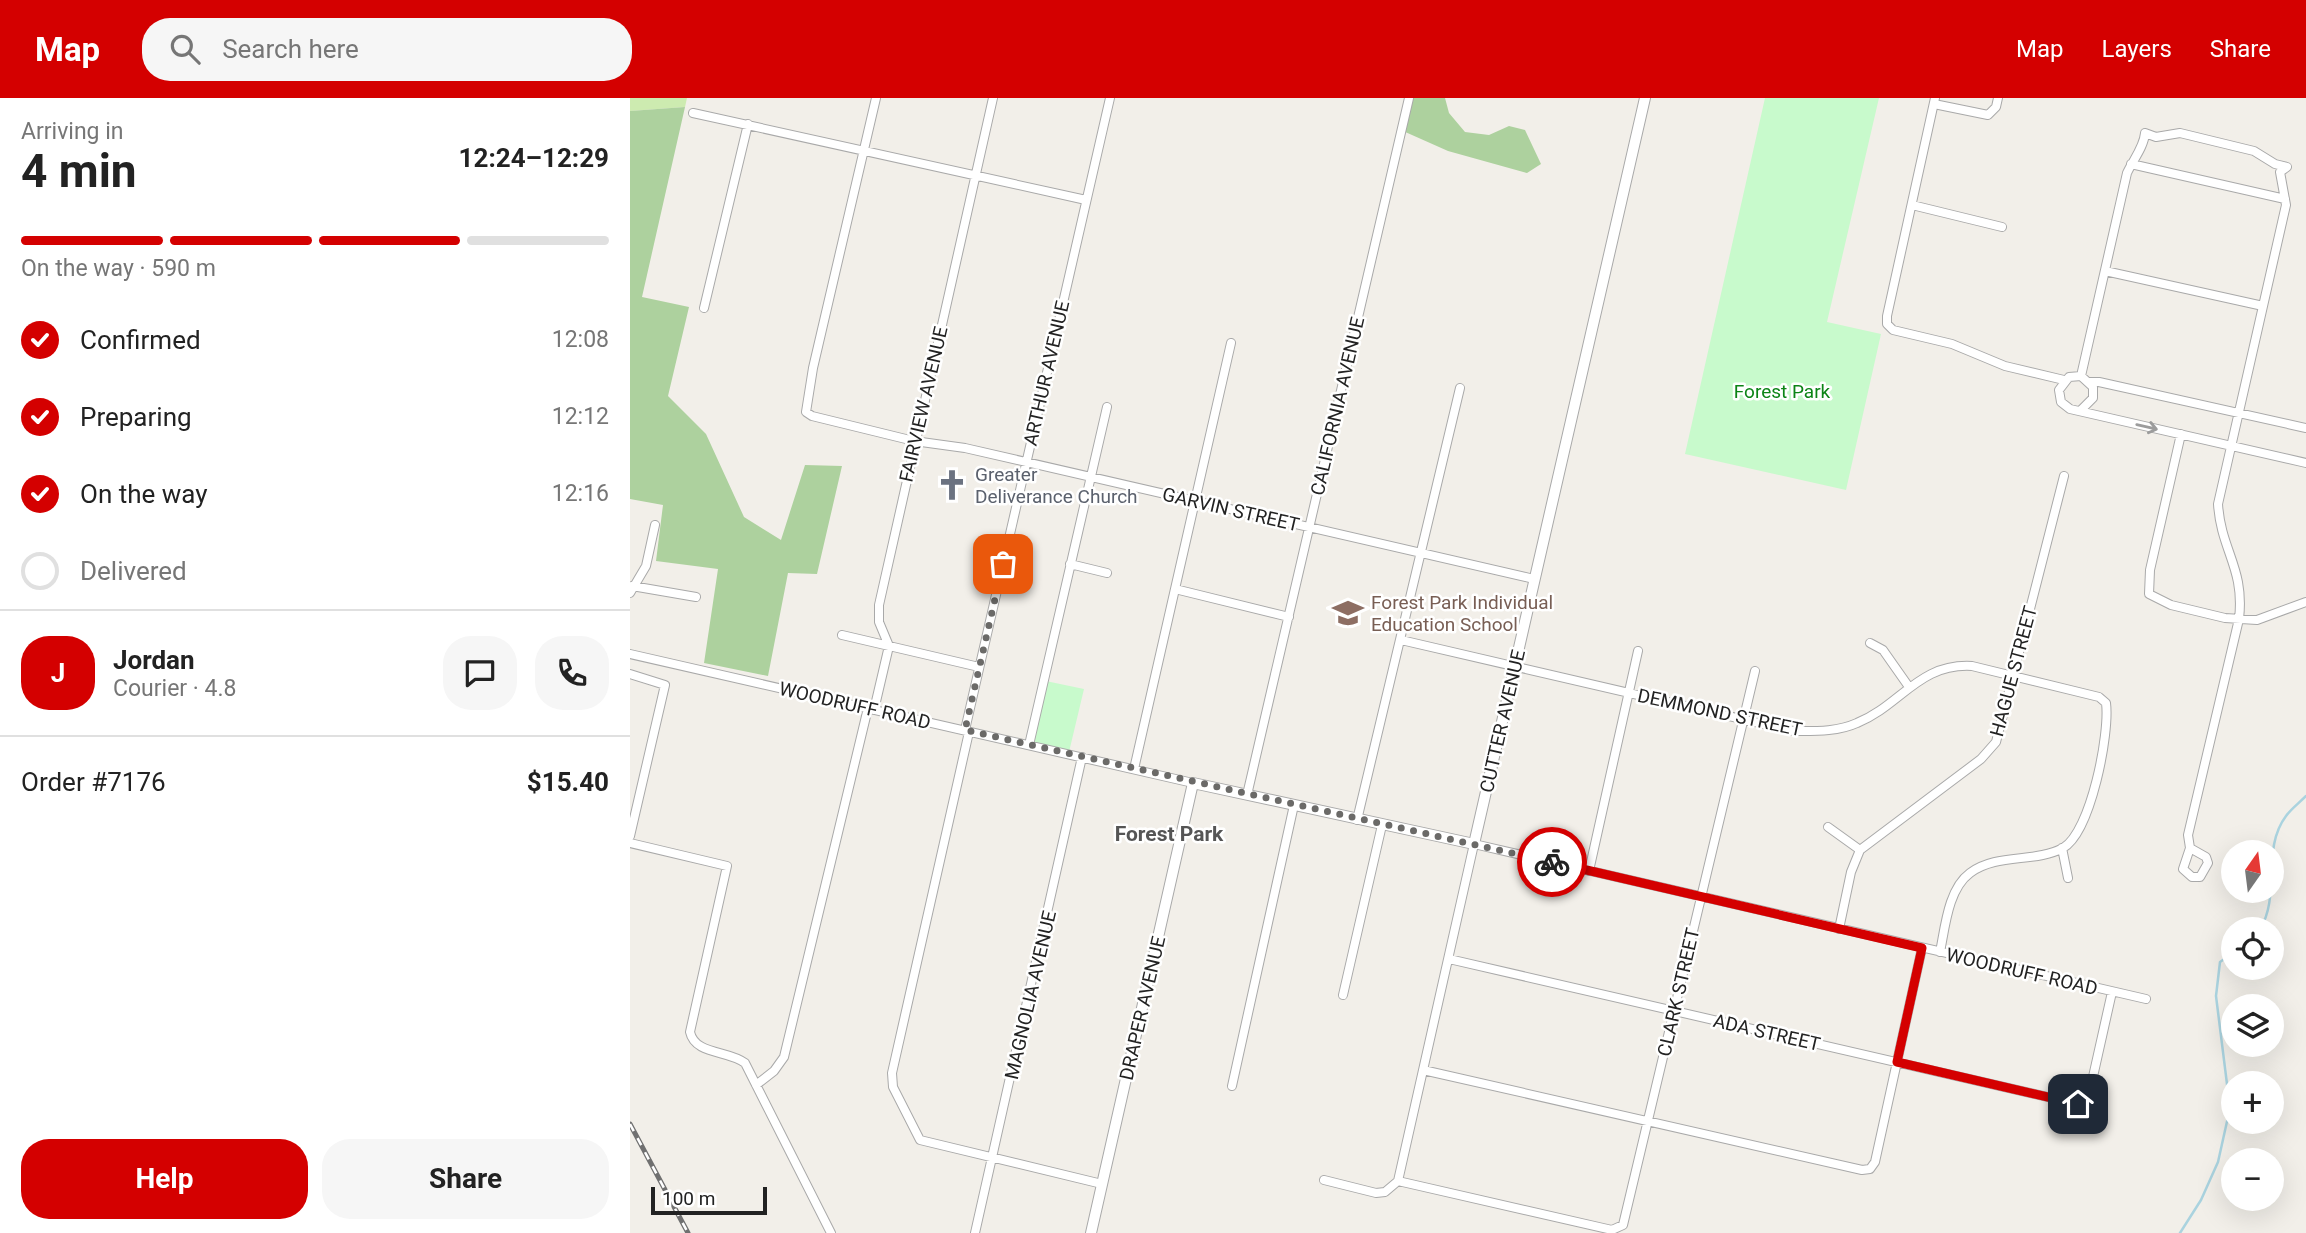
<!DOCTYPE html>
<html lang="en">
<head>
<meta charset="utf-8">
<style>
	body { margin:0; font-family:Roboto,sans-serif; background:#f6f6f6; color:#222; height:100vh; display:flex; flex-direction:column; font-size:26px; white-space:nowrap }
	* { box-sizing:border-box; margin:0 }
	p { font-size:23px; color:#767676 }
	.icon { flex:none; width:38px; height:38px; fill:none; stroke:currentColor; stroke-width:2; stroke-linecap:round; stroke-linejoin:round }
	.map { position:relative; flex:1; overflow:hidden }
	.drawer { display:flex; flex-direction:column; background:#fff; width:630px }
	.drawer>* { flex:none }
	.needle { width:46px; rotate:14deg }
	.fabs { position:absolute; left:1591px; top:742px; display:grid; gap:14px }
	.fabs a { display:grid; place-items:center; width:63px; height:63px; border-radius:50%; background:#fff; box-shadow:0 7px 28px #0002; font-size:35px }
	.scale { position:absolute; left:21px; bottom:18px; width:116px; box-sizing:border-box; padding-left:7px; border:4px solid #222; border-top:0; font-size:19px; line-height:24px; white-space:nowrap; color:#222; -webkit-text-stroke:5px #fff; paint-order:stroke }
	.pin { position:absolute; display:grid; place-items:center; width:60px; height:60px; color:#fff; margin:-30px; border-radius:14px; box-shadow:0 4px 10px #0006 }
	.courier { position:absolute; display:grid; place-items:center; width:70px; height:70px; margin:-35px; border:5px solid #d40000; border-radius:50%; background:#fff; color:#222; box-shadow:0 2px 9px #0007 }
	.overview em { font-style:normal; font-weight:700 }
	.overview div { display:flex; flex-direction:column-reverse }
	.overview { display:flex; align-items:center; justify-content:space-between; height:119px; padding:0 21px }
	h1 { font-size:46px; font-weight:700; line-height:52px }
	.bar { display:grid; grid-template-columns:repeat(4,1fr); gap:10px 7px; align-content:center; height:84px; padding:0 21px }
	.bar i { height:9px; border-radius:5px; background:#e0e0e0 }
	.bar .current { background:#d40000 }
	.bar p { grid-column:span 4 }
	.line { display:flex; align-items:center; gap:18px; padding:0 21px; border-top:2px solid #e0e0e0 }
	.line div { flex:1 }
	.round { display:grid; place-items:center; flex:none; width:74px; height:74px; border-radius:28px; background:#f6f6f6 }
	ol { padding:0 21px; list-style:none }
	li { display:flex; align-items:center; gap:21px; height:77px }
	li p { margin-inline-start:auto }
	li .icon { padding:7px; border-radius:50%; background:#d40000; color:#fff; stroke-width:4 }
	li:last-child { color:#767676 }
	li i { width:38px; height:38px; border:4px solid #e0e0e0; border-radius:50% }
	.cta { display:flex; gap:14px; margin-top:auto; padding:14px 21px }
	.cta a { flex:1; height:80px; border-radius:28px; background:#d40000; color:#fff; font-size:28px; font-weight:700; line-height:80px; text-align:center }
	.cta a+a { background:#f6f6f6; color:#222 }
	header { display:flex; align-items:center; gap:42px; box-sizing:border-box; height:98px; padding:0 35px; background:#d40000; color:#fff }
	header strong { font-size:33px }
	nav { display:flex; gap:38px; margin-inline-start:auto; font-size:24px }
	.search { width:490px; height:63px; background:#f6f6f6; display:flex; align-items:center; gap:18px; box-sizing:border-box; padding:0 24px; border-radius:28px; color:#767676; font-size:26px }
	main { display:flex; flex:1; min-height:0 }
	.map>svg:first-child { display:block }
	.grass { fill:#cdebb0 }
	.forest { fill:#add19e }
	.park { fill:#c8facc }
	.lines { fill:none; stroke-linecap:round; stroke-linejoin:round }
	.stream { stroke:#aad3df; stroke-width:2.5 }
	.minor-casing { stroke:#a9a9a9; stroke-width:10 }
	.tertiary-casing { stroke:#a9a9a9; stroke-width:12 }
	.minor { stroke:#fff; stroke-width:8 }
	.tertiary { stroke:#fff; stroke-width:10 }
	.rail-casing { stroke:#707070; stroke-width:5 }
	.rail { stroke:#fff; stroke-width:2.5; stroke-dasharray:8; stroke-linecap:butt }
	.oneway { stroke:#9c9c9c }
	.done { stroke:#6b6a68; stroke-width:7; stroke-dasharray:0 12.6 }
	.route { stroke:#d40000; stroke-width:9 }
	.labels { text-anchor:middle; stroke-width:5; stroke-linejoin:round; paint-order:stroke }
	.street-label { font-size:19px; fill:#222; stroke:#fff }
	.park-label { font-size:19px; fill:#0c8416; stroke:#fff }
	.worship-label { font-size:19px; fill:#5b616d; stroke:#fff; text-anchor:start }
	.education-label { font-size:19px; fill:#785e54; stroke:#fff; text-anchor:start }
	.neighbourhood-label { font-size:21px; font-weight:bold; fill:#555; stroke:#fff }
</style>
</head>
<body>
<header>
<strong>Map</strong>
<div class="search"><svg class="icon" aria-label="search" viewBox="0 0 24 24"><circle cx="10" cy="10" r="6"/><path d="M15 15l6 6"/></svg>Search here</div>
<nav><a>Map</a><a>Layers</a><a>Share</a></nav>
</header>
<main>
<section class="drawer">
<div class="overview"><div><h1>4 min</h1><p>Arriving in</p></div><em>12:24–12:29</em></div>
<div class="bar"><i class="current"></i><i class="current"></i><i class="current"></i><i></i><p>On the way · 590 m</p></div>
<ol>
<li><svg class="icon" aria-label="check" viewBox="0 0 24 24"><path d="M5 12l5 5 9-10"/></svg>Confirmed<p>12:08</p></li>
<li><svg class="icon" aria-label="check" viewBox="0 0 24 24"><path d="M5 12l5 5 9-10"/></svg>Preparing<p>12:12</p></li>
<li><svg class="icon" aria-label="check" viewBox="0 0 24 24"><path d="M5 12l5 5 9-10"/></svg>On the way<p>12:16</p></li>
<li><i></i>Delivered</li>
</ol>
<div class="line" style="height:126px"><b class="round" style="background:#d40000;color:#fff">J</b><div><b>Jordan</b><p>Courier · 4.8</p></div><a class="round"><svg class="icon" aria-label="chat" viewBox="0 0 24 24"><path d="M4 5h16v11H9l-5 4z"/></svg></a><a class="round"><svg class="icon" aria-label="phone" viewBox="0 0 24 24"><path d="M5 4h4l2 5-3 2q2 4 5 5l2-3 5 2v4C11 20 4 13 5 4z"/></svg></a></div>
<div class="line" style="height:91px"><div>Order #7176</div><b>$15.40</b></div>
<div class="cta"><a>Help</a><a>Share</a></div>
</section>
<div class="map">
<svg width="1676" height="1135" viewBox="0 0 1676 1135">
	<rect width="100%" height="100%" fill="#f2efe9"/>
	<path class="grass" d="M 0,0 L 57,0 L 55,9 L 0,13 Z"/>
	<path class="forest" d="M 781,0 L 815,0 L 819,15 L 835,34 L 859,37 L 879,28 L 895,32 L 911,66 L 897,75 L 818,53 L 773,33 Z
		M 55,9 L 12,199 L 59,209 L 38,298 L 76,336 L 114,419 L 151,442 L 175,367 L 212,368 L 187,476 L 158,475 L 138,578 L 74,565 L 88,471 L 26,463 L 33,407 L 0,401 L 0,13 Z"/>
	<path class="park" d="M 1135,0 L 1249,0 L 1197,224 L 1251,236 L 1216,392 L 1055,356 Z
		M 411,582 L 454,591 L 439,654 L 397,644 Z"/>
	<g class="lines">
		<path class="stream" d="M 1630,831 C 1651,798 1631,751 1656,718 C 1661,711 1669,705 1676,698
			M 1550,1135 L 1571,1102 L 1588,1064 L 1600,1010 L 1586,898 L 1590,864 L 1603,855"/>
		<defs>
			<path id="minor" d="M 246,0 L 183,270 L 176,314 L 182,318 L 284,343 L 335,350 L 904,481
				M 1305,0 L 1257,218 L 1257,226 L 1263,232 L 1322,246 L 1375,268 L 1434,282
				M 1304,6 L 1358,17 L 1366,9 L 1368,0
				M 63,15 L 456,102
				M 1501,66 L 1655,101
				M 1282,107 L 1372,129
				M 1475,173 L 1633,208
				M 74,210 L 118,26
				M 1451,278 L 1497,75 C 1503,62 1514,49 1515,35 L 1526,39 L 1550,35 L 1624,53 L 1645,66 L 1657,69 L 1650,74 L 1656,107 L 1588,406 C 1591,453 1615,470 1609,521 L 1558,737 L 1560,750 L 1576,759 L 1578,765 L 1570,779 L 1562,779 L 1553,771 L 1560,750
				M 1460,284 L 1469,284 L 1676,330
				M 1451,312 L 1463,300 L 1463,289 L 1451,278 L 1439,279 L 1429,292 L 1431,304 L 1440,311 L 1676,365
				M 1551,336 L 1520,472 L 1519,496 L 1541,507 L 1595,520 L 1627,522 L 1676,504
				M 440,466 L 477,475
				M 2,488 L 66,499
				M 545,491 L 659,519
				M 0,495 L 16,468 L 25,427
				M 212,537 L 349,569
				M 771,542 L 1163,633 C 1185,633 1207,634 1227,625 C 1271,607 1289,565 1342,568 L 1469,599 L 1476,605 C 1480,635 1461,734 1433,750 C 1405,765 1367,755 1340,775 C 1318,791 1315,830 1310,854
				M 1240,545 L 1253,552 L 1279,589
				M 0,556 L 563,685
				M 0,576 L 35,587 L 0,738
				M 244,612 L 259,548 L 249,524 L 249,507 L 363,0
				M 335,632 L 480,0
				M 339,634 L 262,975 L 263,989 L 290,1042 L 472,1086
				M 399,647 L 477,309
				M 504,671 L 601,245
				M 617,697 L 779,0
				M 727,722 L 830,290
				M 1198,729 L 1230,752
				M 0,745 L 97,768 L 60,934 C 65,957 98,952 115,965 L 201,1135
				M 1432,750 L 1438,780
				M 959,773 L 1008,553
				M 1209,831 L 1221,774 L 1230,752 L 1351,661 L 1366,644 L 1434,378
				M 819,861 L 1448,1006 L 1458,1001 L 1482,894
				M 713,897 L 752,727
				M 793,972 L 1232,1072 L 1240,1071 L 1245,1064 L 1292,850
				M 126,987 L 144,973 L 154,959 L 238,610
				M 602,988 L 664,707
				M 694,1082 L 746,1095 L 755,1094 L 768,1083 L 982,1132 L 993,1127 L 1125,573
				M 768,1083 L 844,746 L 1516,901
				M 345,1135 L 452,659"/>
			<path id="tertiary" d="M 461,1135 L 563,685 L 844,746 L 1015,0"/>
		</defs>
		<use href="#minor" class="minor-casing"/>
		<use href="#tertiary" class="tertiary-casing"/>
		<use href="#minor" class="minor"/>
		<use href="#tertiary" class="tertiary"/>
		<defs>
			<path id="rail" d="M 0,1026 L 58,1135"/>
		</defs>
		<use href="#rail" class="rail-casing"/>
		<use href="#rail" class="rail"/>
	</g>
	<defs><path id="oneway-shaft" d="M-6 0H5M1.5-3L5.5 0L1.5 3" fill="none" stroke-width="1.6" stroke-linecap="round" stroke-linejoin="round" transform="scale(1.75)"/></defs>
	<use class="oneway" href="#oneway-shaft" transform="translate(1517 329) rotate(13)"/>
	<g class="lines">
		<path class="done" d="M 373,466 L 335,632 L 922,764"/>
		<path class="route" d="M 922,764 L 1292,850 L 1267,964 L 1448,1006"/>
	</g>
	<defs>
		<symbol id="church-bare" viewBox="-9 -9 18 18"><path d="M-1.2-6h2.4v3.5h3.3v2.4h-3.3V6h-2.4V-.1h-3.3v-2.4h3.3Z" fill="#6b7280" stroke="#fff" stroke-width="2.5" paint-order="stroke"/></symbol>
		<symbol id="school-bare" viewBox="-9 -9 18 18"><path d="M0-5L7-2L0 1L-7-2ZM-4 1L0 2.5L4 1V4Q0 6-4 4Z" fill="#8d6e63" stroke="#fff" stroke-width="2.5" paint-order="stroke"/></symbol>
	</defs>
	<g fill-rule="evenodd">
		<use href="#church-bare" x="300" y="365" width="44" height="44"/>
		<use href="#school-bare" x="696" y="493" width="44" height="44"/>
	</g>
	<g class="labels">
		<g class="street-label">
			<text transform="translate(416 275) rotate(-77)" y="7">ARTHUR AVENUE</text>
			<text transform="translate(293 306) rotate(-77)" y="7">FAIRVIEW AVENUE</text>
			<text transform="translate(707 308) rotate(-77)" y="7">CALIFORNIA AVENUE</text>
			<text transform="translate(601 411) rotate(13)" y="7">GARVIN STREET</text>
			<text transform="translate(1383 573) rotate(-75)" y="7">HAGUE STREET</text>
			<text transform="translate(225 607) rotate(13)" y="7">WOODRUFF ROAD</text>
			<text transform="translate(1090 614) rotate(12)" y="7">DEMMOND STREET</text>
			<text transform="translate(872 623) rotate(-77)" y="7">CUTTER AVENUE</text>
			<text transform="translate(1392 873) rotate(13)" y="7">WOODRUFF ROAD</text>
			<text transform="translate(1048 894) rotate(-77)" y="7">CLARK STREET</text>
			<text transform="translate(400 897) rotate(-77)" y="7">MAGNOLIA AVENUE</text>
			<text transform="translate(512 910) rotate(-77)" y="7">DRAPER AVENUE</text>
			<text transform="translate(1137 934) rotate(13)" y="7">ADA STREET</text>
		</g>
		<g class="park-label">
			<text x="1152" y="300">Forest Park</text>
		</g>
		<g class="worship-label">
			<text x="345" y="383">Greater<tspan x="345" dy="22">Deliverance Church</tspan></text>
		</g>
		<g class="education-label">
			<text x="741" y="511">Forest Park Individual<tspan x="741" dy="22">Education School</tspan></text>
		</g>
		<g class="neighbourhood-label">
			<text x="539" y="743">Forest Park</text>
		</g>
	</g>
</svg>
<div class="fabs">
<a><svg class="needle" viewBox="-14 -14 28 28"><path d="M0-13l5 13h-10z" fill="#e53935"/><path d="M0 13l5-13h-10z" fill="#767676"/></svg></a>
<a><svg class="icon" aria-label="locate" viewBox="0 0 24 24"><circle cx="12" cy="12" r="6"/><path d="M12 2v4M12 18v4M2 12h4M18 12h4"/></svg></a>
<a><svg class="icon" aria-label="layers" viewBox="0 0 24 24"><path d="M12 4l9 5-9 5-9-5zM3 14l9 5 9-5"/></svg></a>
<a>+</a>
<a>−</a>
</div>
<div class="scale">100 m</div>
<div class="pin" style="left:373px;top:466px;background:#ea580c"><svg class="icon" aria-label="bag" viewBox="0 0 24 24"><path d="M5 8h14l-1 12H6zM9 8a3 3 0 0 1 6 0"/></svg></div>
<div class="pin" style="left:1448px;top:1006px;background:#1f2937"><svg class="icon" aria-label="home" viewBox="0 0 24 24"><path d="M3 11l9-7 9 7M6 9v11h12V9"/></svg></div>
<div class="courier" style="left:922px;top:764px"><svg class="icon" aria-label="bike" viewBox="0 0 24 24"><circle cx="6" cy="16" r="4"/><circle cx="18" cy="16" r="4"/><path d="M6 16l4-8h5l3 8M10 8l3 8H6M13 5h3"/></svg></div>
</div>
</main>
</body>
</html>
